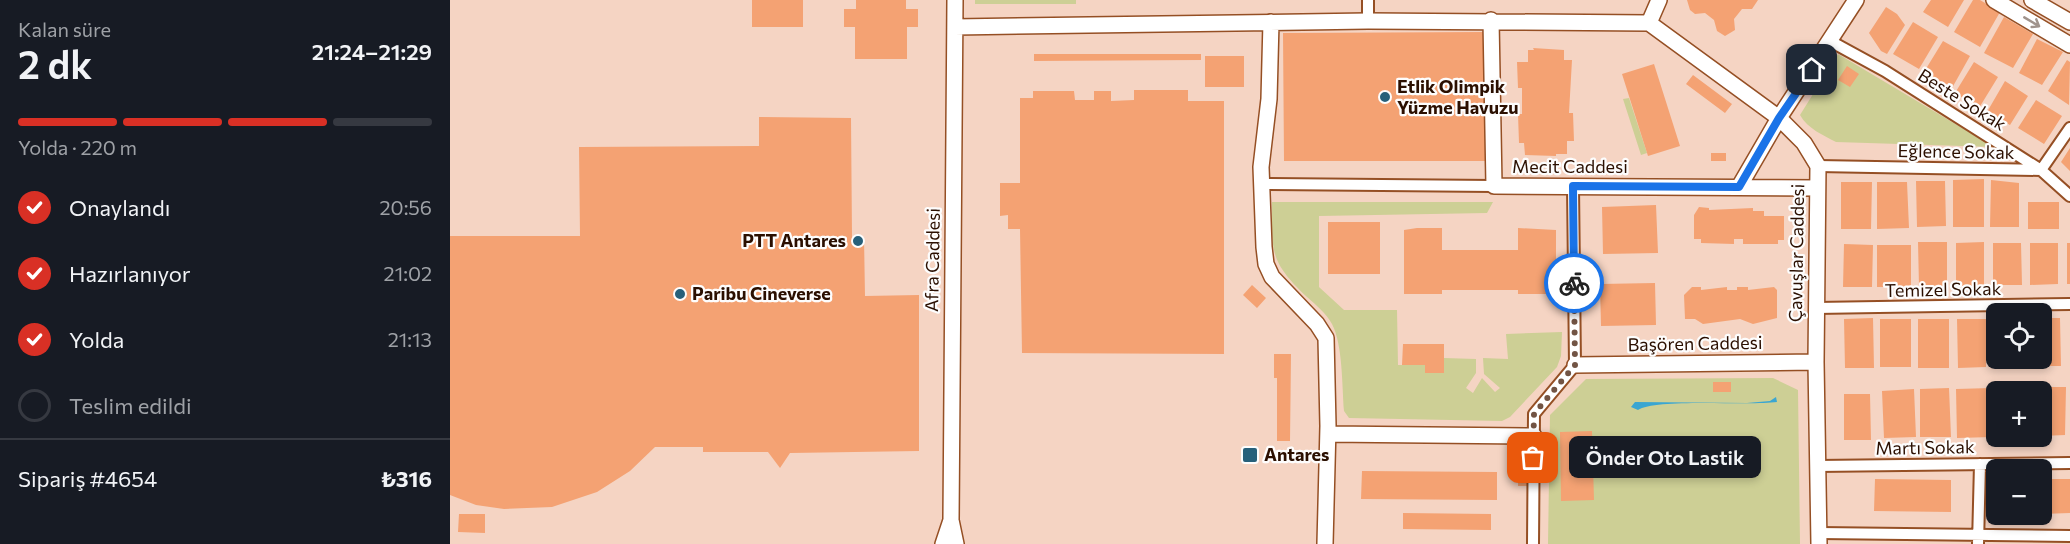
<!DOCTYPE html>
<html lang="tr">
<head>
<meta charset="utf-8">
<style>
	body { margin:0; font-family:Commissioner,sans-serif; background:#20242c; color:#f1f3f6; height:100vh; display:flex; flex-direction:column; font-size:22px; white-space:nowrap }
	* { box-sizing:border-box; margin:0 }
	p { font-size:20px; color:#9ea1a6 }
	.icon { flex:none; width:33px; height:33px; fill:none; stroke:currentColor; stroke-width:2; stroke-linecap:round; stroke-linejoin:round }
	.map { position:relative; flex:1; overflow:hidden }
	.sheet { display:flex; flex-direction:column; background:#171b24; width:450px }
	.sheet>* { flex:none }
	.tools { position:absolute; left:1536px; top:303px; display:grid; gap:12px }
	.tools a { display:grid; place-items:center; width:66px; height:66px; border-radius:9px; background:#171b24; box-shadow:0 3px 9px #0003; font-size:30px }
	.pin { position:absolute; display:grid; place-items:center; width:51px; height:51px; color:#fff; margin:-26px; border-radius:12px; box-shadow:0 3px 9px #0006 }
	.courier { position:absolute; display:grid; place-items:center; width:60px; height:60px; margin:-30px; border:4px solid #1a73e8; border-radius:50%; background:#fff; color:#222; box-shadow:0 2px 8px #0007 }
	.bubble { position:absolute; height:42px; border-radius:9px; background:#171b24; box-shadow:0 3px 9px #0003; font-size:20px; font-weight:600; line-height:42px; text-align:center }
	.head em { font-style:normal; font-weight:600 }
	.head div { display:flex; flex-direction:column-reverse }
	.head { display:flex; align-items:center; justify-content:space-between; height:102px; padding:0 18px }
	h1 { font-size:39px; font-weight:600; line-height:45px }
	.bar { display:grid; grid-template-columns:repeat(4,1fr); gap:9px 6px; align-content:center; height:72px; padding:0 18px }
	.bar i { height:8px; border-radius:4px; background:#363941 }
	.bar .active { background:#d93025 }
	.bar p { grid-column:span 4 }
	.line { display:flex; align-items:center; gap:15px; padding:0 18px; border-top:2px solid #363941 }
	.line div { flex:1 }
	ol { padding:0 18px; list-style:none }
	li { display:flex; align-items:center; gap:18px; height:66px }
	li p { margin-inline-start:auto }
	li .icon { padding:6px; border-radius:50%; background:#d93025; color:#fff; stroke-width:4 }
	li:last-child { color:#9ea1a6 }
	li i { width:33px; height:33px; border:3px solid #363941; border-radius:50% }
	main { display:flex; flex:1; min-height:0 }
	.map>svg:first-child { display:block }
	.green { fill:#cdcf95 }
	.water { fill:#3aa6d2 }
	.building { fill:#f4a273 }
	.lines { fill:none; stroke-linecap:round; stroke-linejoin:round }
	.street-casing { stroke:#954f24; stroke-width:14 }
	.secondary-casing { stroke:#954f24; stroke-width:18 }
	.street { stroke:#fff; stroke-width:10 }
	.secondary { stroke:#fff; stroke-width:15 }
	.oneway { stroke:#a0938c }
	.done { stroke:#725444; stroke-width:6; stroke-dasharray:0 10.8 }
	.route { stroke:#1a73e8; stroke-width:8 }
	.poi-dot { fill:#27607a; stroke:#fdfdfd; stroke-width:2 }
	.labels { text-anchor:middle; stroke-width:4.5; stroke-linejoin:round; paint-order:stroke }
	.poi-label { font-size:18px; font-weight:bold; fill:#2b0f00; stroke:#fdfdfd; text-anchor:start }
	.street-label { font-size:18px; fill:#2b0f00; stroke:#fdfdfd }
</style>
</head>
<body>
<main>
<section class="sheet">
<div class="head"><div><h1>2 dk</h1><p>Kalan süre</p></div><em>21:24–21:29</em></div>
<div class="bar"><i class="active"></i><i class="active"></i><i class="active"></i><i></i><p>Yolda · 220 m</p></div>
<ol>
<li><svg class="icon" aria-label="check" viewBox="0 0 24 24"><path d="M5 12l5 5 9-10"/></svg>Onaylandı<p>20:56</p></li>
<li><svg class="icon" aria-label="check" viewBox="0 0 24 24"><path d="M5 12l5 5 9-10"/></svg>Hazırlanıyor<p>21:02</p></li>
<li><svg class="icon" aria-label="check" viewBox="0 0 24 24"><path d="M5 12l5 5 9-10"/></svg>Yolda<p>21:13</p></li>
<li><i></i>Teslim edildi</li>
</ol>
<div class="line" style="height:78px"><div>Sipariş #4654</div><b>₺316</b></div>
</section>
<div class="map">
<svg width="1620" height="544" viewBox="0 0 1620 544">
	<rect width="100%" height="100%" fill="#f5d4c3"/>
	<path class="green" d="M 525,0 L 626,0 L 626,4 L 525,4 Z
		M 1388,54 L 1544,147 L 1386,142 C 1373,135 1358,129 1350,115 Z
		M 1179,98 L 1197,153 L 1191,155 L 1173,99 Z
		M 822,202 L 1043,202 L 1037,213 L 869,216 L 869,287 L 894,310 L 947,310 L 948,365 L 975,365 L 994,358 L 1026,359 L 1026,373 L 1016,388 L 1023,393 L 1032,378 L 1045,392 L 1050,388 L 1034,374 L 1033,358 L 1058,359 L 1056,334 L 1112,332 L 1111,356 L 1107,367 L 1060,417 L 1052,421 L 899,418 L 894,411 C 892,387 893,345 882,324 C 876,313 866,305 857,297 C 819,261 822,252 822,202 Z
		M 1323,378 L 1348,390 L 1350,544 L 1098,544 L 1100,415 L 1136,379 Z"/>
	<path class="water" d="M 1326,397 L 1327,402 C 1298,406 1205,398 1188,410 L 1181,407 L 1185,402 L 1297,403 L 1320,401 Z"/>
	<path class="building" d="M 302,0 L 353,0 L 353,27 L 302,27 Z
		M 406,0 L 456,0 L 456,9 L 468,9 L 468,27 L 457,27 L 457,59 L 405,59 L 405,27 L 394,27 L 394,9 L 406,9 Z
		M 1237,0 L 1308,0 L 1302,9 L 1292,9 L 1284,19 L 1285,30 L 1275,36 L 1267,31 L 1264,20 L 1255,13 L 1245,14 L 1240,10 Z
		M 1481,0 L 1514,0 L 1498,27 L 1473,12 Z
		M 1523,0 L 1530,0 L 1550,12 L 1530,47 L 1504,32 Z
		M 1436,7 L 1447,14 L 1455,25 L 1437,54 L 1431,51 L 1419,33 Z
		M 1554,17 L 1583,34 L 1563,68 L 1534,53 Z
		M 1463,22 L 1488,37 L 1469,69 L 1443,54 Z
		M 1036,32 L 1036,161 L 834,161 L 833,33 Z
		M 1587,39 L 1613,52 L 1592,85 L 1569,73 Z
		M 1493,41 L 1520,56 L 1502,88 L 1474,72 Z
		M 1083,48 L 1114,50 L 1114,60 L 1122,60 L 1119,113 L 1123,113 L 1124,141 L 1117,141 L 1117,154 L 1106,154 L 1106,156 L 1075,155 L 1074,143 L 1069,143 L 1068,114 L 1072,114 L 1072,88 L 1068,88 L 1067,62 L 1078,62 L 1078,50 L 1084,50 Z
		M 584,54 L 751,54 L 751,60 L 584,61 Z
		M 755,56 L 794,56 L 794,87 L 755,87 Z
		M 1617,60 L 1620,62 L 1619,105 L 1598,91 Z
		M 1524,62 L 1548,77 L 1529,108 L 1505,93 Z
		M 1204,64 L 1230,146 L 1198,156 L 1172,74 Z
		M 1397,66 L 1409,74 L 1400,87 L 1388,80 Z
		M 1243,75 L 1282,104 L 1275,113 L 1236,84 Z
		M 1555,81 L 1578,96 L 1560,125 L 1537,112 Z
		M 684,90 L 738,90 L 738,101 L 774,101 L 774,354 L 572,353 L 570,229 L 558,229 L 558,215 L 550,216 L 550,183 L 570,183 L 570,98 L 583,98 L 583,91 L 624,91 L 625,100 L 644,100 L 644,91 L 661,91 L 661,101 L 684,100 Z
		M 1586,100 L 1612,116 L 1594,144 L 1568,128 Z
		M 309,117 L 401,118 L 402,237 L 414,237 L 415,296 L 469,295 L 469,451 L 340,453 L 330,468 L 318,452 L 253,452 L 253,447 L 205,447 L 180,471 L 147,492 L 102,507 L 54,509 L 26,505 L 0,495 L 0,236 L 130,236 L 129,147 L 309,146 Z
		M 1620,148 L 1620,171 L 1611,162 Z
		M 1261,153 L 1276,153 L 1276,161 L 1261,161 Z
		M 1534,179 L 1534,227 L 1503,227 L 1503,180 Z
		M 1541,180 L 1569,183 L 1569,227 L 1540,227 Z
		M 1466,181 L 1495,181 L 1496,226 L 1467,227 Z
		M 1391,182 L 1422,182 L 1421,229 L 1391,229 Z
		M 1427,182 L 1457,182 L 1459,228 L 1427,229 Z
		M 1578,202 L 1609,202 L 1609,229 L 1578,229 Z
		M 1206,205 L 1208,253 L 1153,254 L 1152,207 Z
		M 1249,207 L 1259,208 L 1259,210 L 1303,208 L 1303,211 L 1314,211 L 1314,216 L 1334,216 L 1334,240 L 1328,240 L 1328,244 L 1293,244 L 1293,239 L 1284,239 L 1284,244 L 1251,243 L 1251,239 L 1244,239 L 1244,215 Z
		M 878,222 L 930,222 L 930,274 L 878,274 Z
		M 967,228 L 992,228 L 992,250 L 1068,250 L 1068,228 L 1106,230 L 1106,294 L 1068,294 L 1068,290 L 992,290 L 992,294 L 954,294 L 954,230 Z
		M 1468,242 L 1497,242 L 1497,286 L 1469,286 Z
		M 1534,242 L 1534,286 L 1506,286 L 1506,243 Z
		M 1543,243 L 1571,243 L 1572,285 L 1543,285 Z
		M 1580,243 L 1608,243 L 1608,284 L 1580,285 Z
		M 1617,243 L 1620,243 L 1620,284 L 1617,284 Z
		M 1394,244 L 1423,245 L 1422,287 L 1393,287 Z
		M 1427,245 L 1461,245 L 1461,287 L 1427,287 Z
		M 1205,283 L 1206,325 L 1151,326 L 1150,284 Z
		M 802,285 L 816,298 L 807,308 L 793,295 Z
		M 1242,287 L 1251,287 L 1251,290 L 1277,287 L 1277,290 L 1287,290 L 1287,287 L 1298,287 L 1298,290 L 1324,287 L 1327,290 L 1327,318 L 1303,324 L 1290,319 L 1253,324 L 1245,319 L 1235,319 L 1234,295 Z
		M 1423,318 L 1424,368 L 1395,368 L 1394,319 Z
		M 1592,318 L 1610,318 L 1611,366 L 1583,366 L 1583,358 L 1592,358 Z
		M 1430,319 L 1461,319 L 1461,367 L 1430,367 Z
		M 1468,319 L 1499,319 L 1499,368 L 1468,368 Z
		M 1507,319 L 1536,319 L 1536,367 L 1508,368 Z
		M 953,344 L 994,344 L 994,373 L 975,373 L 975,365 L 952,365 Z
		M 824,354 L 841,354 L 840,441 L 827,441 L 827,378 L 824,378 Z
		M 1545,358 L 1573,358 L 1574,367 L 1545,367 Z
		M 1263,382 L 1281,382 L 1281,392 L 1263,392 Z
		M 1578,387 L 1578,392 L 1548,392 L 1548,388 Z
		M 1587,387 L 1616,387 L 1615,435 L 1592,436 L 1592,392 L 1587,392 Z
		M 1499,388 L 1501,437 L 1470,437 L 1470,389 Z
		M 1541,388 L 1542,437 L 1507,438 L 1506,389 Z
		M 1464,389 L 1466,437 L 1434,438 L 1432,391 Z
		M 1394,394 L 1420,394 L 1421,440 L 1394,440 Z
		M 1142,431 L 1144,500 L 1111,501 L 1110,432 Z
		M 1068,462 L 1079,462 L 1079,486 L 1068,486 Z
		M 912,471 L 1047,472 L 1047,500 L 911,499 Z
		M 1425,479 L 1501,480 L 1501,512 L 1424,511 Z
		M 1592,479 L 1620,479 L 1620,513 L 1592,514 Z
		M 953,513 L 1041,514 L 1041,530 L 953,529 Z
		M 9,514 L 35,514 L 35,533 L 8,532 Z"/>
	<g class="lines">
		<defs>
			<path id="street" d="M 918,0 L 918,21
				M 1380,41 L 1435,71 L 1591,170 L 1620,196
				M 1368,166 L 1591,170 L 1620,128
				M 811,184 L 1044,186
				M 1366,308 L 1620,304
				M 1367,466 L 1620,463
				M 1369,533 L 1620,536
				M 1083,544 L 1084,414 L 1125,365 L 1123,186
				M 1528,544 L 1530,464"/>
			<path id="secondary" d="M 505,0 L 501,520 L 506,544
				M 1544,0 L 1620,45
				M 1582,0 L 1620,22
				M 1041,20 L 1044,186 L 1367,188
				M 821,22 L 819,99 L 811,167 L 814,247 L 816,264 L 822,277 L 867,324 L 876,338 L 878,426 L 875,544
				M 1199,23 L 1209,0
				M 505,27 L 918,21 L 1199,23 L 1329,118 L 1289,187
				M 1125,365 L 1366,362
				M 878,434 L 1084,436
				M 493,544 L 501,520
				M 1369,544 L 1366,362 L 1368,166 L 1354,143 L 1329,118 L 1406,0"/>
		</defs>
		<use href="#street" class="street-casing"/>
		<use href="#secondary" class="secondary-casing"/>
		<use href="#street" class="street"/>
		<use href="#secondary" class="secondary"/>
	</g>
	<defs><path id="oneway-shaft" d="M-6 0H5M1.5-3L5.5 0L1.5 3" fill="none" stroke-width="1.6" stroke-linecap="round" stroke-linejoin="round" transform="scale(1.5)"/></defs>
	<use class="oneway" href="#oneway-shaft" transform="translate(1582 22) rotate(31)"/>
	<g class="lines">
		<path class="done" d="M 1083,458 L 1084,414 L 1125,365 L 1124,283"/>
		<path class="route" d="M 1124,283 L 1123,186 L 1289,187 L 1329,118 L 1362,70"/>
	</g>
	<g class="poi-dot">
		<circle cx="935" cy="97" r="6"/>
		<circle cx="408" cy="241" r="6"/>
		<circle cx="230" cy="294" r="6"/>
		<rect x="792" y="447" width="16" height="16" rx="3"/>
	</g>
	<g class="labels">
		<g class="poi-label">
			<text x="947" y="93">Etlik Olimpik<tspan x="947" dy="21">Yüzme Havuzu</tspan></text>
			<text x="396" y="247" text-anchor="end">PTT Antares</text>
			<text x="242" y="300">Paribu Cineverse</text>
			<text x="814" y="461">Antares</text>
		</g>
		<g class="street-label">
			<text transform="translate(1512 100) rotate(32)" y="6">Beste Sokak</text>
			<text transform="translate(1506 152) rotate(1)" y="6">Eğlence Sokak</text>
			<text x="1120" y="173">Mecit Caddesi</text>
			<text transform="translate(1347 253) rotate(-89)" y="6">Çavuşlar Caddesi</text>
			<text transform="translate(483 260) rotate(-89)" y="6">Afra Caddesi</text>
			<text transform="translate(1493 290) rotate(-1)" y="6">Temizel Sokak</text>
			<text transform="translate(1245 344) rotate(-1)" y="6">Başören Caddesi</text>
			<text transform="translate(1475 448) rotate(-1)" y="6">Martı Sokak</text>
		</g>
	</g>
</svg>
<div class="tools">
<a><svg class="icon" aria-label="locate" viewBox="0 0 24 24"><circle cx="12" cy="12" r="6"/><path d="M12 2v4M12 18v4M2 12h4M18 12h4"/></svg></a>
<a>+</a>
<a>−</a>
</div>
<div class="pin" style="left:1083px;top:458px;background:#ea580c"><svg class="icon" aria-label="bag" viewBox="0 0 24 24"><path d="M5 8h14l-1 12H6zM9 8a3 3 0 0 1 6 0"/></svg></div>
<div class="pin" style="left:1362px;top:70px;background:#1f2937"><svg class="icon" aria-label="home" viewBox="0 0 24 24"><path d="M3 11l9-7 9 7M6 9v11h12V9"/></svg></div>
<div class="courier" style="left:1124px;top:283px"><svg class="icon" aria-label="bike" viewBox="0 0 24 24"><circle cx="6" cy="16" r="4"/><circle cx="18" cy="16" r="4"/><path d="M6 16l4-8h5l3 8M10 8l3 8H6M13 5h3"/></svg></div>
<div class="bubble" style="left:1119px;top:436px;width:192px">Önder Oto Lastik</div>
</div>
</main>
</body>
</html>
